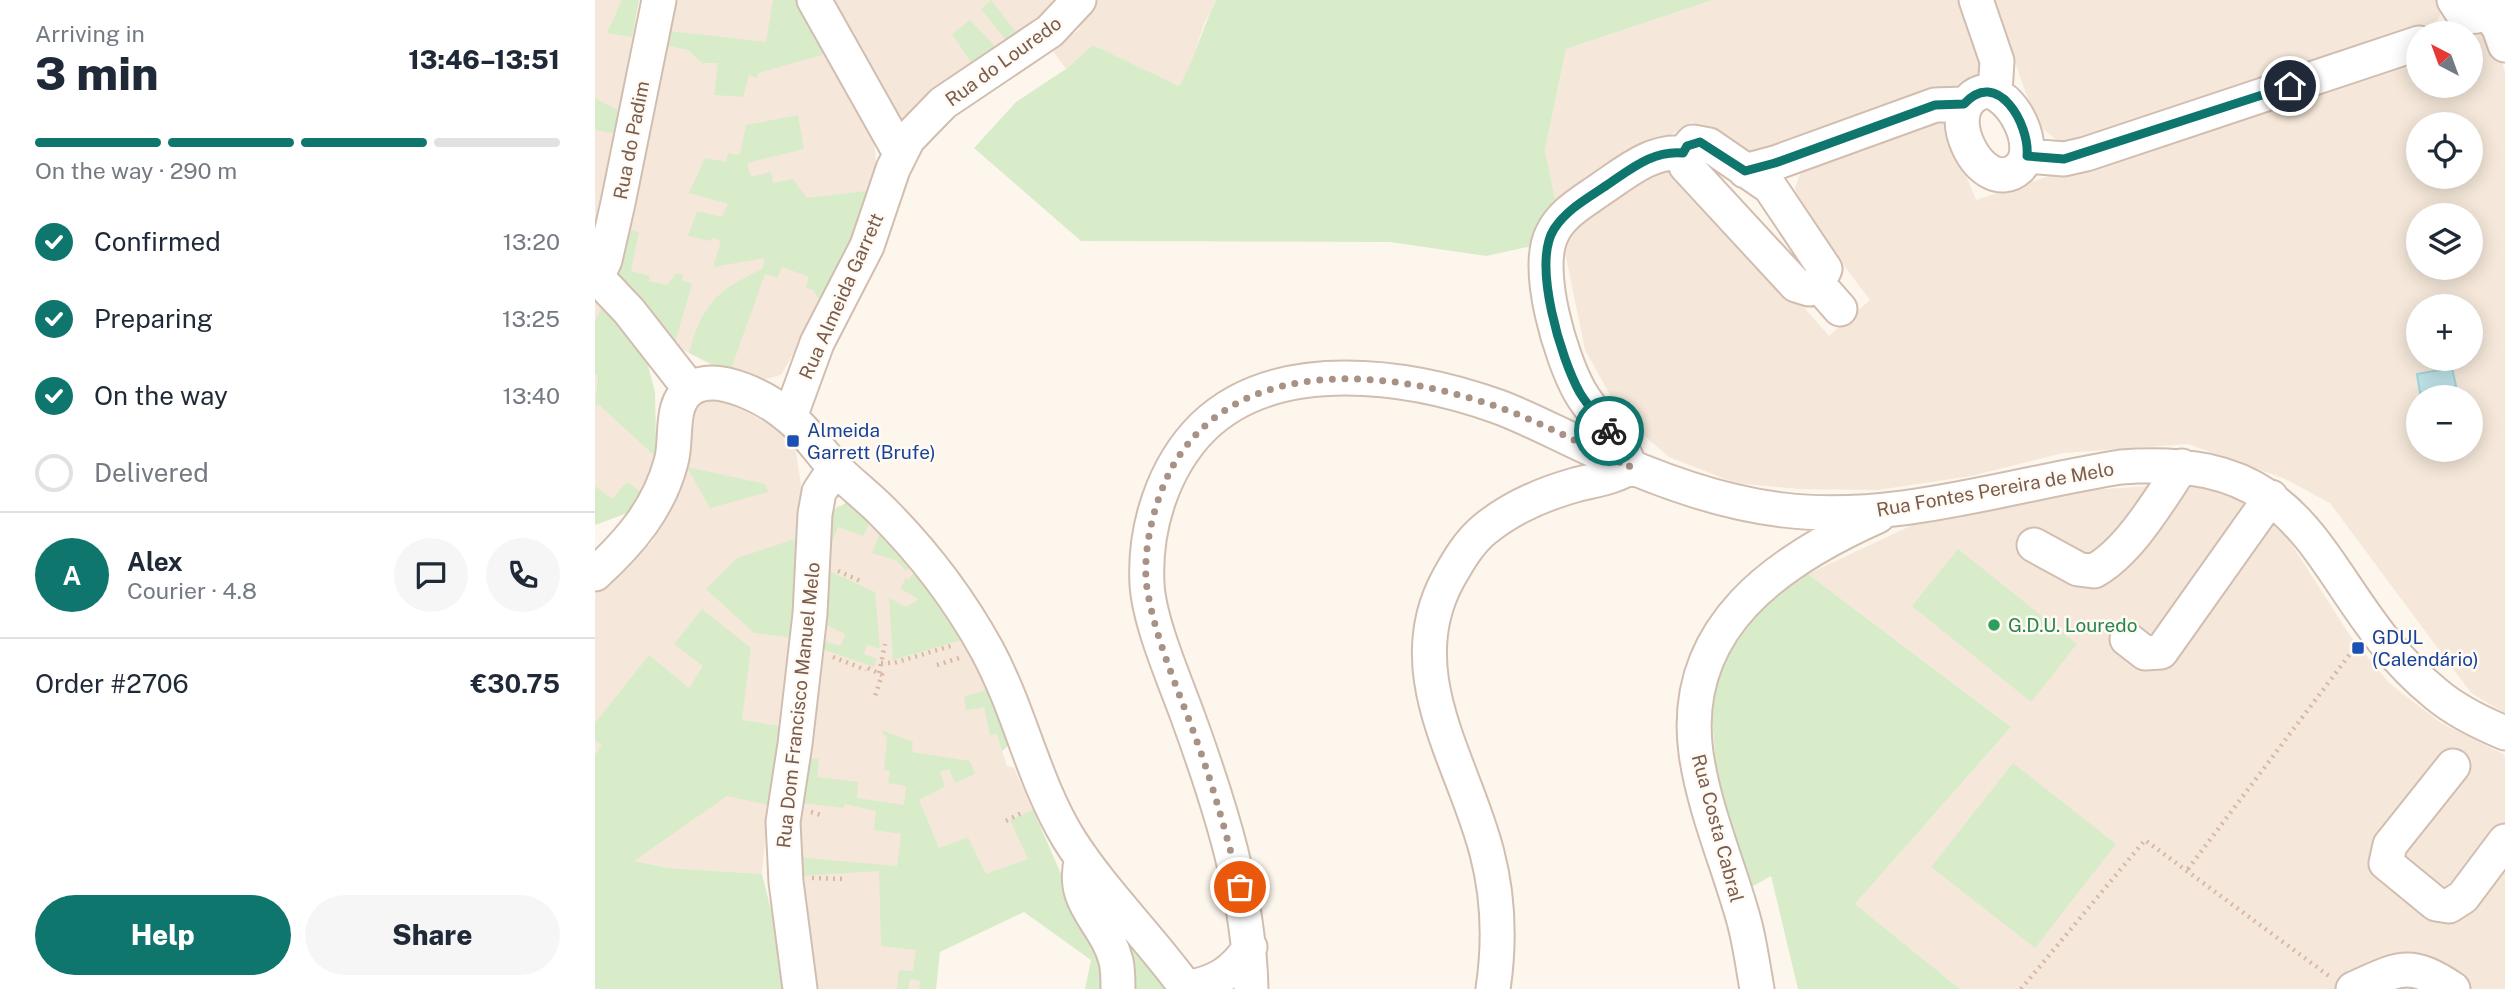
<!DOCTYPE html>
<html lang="en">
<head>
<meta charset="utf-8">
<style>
	body { margin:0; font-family:"Public Sans",sans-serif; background:#f6f6f7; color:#1f2937; height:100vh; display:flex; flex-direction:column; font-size:26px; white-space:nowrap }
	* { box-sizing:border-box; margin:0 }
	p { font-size:23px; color:#747a83 }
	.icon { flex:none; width:38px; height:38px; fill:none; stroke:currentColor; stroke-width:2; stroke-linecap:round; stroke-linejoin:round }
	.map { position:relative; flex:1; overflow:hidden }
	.panel { display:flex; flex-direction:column; background:#fff; width:595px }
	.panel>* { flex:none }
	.needle { width:46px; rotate:319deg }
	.fabs { position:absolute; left:1811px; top:21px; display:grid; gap:14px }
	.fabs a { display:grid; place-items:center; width:77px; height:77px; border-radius:50%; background:#fff; box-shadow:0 4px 18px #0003; font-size:35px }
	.pin { position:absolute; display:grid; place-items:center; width:60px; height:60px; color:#fff; margin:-30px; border:4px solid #fff; border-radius:50%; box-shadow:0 2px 7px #0007 }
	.courier { position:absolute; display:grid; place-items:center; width:70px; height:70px; margin:-35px; border:5px solid #0f766e; border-radius:50%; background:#fff; color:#222; box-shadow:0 2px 9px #0007 }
	.head em { font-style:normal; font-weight:800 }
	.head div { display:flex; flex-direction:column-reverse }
	.head { display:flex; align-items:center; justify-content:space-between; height:119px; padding:0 35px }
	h1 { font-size:46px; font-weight:800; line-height:52px }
	.bar { display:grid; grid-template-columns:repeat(4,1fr); gap:10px 7px; align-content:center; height:84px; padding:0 35px }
	.bar i { height:9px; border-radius:5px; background:#e0e1e3 }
	.bar .selected { background:#0f766e }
	.bar p { grid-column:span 4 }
	.line { display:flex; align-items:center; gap:18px; padding:0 35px; border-top:2px solid #e0e1e3 }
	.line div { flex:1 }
	.round { display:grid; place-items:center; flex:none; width:74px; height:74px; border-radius:37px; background:#f6f6f7 }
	ol { padding:0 35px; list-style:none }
	li { display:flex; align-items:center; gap:21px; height:77px }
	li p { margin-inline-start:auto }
	li .icon { padding:7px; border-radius:50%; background:#0f766e; color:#fff; stroke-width:4 }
	li:last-child { color:#747a83 }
	li i { width:38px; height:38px; border:4px solid #e0e1e3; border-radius:50% }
	.action { display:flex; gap:14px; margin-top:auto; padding:14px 35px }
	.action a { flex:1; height:80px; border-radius:42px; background:#0f766e; color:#fff; font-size:28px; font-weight:800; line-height:80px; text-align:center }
	.action a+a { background:#f6f6f7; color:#1f2937 }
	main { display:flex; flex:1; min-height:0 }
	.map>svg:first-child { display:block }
	.residential { fill:#f5e8da; fill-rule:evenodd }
	.green { fill:#d8ecc9 }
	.water { fill:#bfe3e8; stroke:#a5d3da; stroke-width:2 }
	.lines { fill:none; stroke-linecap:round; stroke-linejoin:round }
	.minor-casing { stroke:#d1beb0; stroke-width:37 }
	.path { stroke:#d9b8a5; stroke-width:4.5; stroke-dasharray:2 5; stroke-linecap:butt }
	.minor { stroke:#fff; stroke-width:33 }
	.done { stroke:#a89285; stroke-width:7; stroke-dasharray:0 12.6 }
	.route { stroke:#0f766e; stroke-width:9 }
	.transit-dot { fill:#1a4fb4; stroke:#fffaf3; stroke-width:2.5 }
	.leisure-dot { fill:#2e9e5b; stroke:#fffaf3; stroke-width:2.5 }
	.labels { text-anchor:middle; stroke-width:5; stroke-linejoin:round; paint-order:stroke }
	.street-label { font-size:19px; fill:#7a5c4d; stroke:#fffaf3 }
	.transit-label { font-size:19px; fill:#164399; stroke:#fffaf3; text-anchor:start }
	.leisure-label { font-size:19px; fill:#27864d; stroke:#fffaf3; text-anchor:start }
</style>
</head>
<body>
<main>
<section class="panel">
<div class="head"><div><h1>3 min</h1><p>Arriving in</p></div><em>13:46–13:51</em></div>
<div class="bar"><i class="selected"></i><i class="selected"></i><i class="selected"></i><i></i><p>On the way · 290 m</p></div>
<ol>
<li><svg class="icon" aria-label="check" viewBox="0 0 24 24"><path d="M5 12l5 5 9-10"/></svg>Confirmed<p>13:20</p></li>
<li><svg class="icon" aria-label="check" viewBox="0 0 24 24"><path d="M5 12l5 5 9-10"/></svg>Preparing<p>13:25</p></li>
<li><svg class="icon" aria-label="check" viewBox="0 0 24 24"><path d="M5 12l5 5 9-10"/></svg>On the way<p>13:40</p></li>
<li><i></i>Delivered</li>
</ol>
<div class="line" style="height:126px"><b class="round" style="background:#0f766e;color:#fff">A</b><div><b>Alex</b><p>Courier · 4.8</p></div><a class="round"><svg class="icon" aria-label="chat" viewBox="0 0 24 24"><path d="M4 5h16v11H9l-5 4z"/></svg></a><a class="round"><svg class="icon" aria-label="phone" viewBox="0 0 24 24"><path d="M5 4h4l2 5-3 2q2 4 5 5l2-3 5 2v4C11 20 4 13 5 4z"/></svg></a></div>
<div class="line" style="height:91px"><div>Order #2706</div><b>€30.75</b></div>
<div class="action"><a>Help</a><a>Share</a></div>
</section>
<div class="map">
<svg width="1910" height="989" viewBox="0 0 1910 989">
	<rect width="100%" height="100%" fill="#fdf6ec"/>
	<path class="residential" d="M 0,0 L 44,0 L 24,110 L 31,116 L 0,242 Z
		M 72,0 L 208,0 L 278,132 L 282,173 L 227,305 L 186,375 L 162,381 L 116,365 L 79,345 L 22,257 Z
		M 228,0 L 462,0 L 424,36 L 313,125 L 289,111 Z
		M 500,0 L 621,0 L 609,24 L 595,68 L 584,86 L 498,45 L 471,69 L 455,47 L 483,31 Z
		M 1118,0 L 1374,0 L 1392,55 L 1385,73 L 1365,84 L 1151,157 L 1097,122 L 961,204 L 950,150 L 971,49 Z
		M 1397,0 L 1851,0 L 1843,20 L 1825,33 L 1471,148 L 1448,129 L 1439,115 Z
		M 1898,30 L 1910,72 L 1910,713 L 1876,693 L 1735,503 L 1688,478 L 1593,444 L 1468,453 L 1376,476 L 1283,490 L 1203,489 L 1140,483 L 1074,457 L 1027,416 L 990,350 L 971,257 L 966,245 L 980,222 L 1056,165 L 1071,168 L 1098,190 L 1178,272 L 1234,336 L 1275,300 L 1205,207 L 1200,188 L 1205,174 L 1220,161 L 1335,118 L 1349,122 L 1381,200 L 1823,55 L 1824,86 L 1876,86 L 1876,38 ZM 1824,124 L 1876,124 L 1876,177 L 1824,177 ZM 1824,215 L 1876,215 L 1876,268 L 1824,268 ZM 1824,306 L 1876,306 L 1876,359 L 1824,359 ZM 1824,397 L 1876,397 L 1876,450 L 1824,450 Z
		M 0,292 L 17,308 L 60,392 L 61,467 L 48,494 L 32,513 L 0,525 Z
		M 132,400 L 190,434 L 201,452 L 207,492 L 204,602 L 176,777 L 167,874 L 73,868 L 38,861 L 0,886 L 0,594 L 58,541 L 92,467 L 93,410 L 108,401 Z
		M 1600,483 L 1647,502 L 1690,534 L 1754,634 L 1794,683 L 1846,723 L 1910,755 L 1910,989 L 1365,989 L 1260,904 L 1416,727 L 1213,574 L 1341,514 L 1479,491 Z
		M 243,505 L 277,518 L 275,523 L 282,532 L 289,529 L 375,642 L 415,744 L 407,751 L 412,766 L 419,768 L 464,870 L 310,899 L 341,989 L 215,989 L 195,857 L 228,526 Z"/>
	<path class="green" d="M 27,0 L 44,0 L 37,37 L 12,33 Z
		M 178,0 L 208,0 L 238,52 L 163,73 L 162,78 L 154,75 L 148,97 L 119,95 L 123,63 L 107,63 L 93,50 L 64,44 L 66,30 L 171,42 Z
		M 396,0 L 424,36 L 418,49 L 386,9 Z
		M 621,0 L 1118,0 L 971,49 L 950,150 L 961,204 L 942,245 L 891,256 L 795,242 L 486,241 L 379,148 L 421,102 L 471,69 L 498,45 L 584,86 C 600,60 607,28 621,0 Z
		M 375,20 L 403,49 L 381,70 L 357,34 Z
		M 0,98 L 31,115 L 27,135 L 0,130 Z
		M 203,115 L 209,149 L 152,163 L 156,177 L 176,172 L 178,183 L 198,179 L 212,198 L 279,190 L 275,214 L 227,305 L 218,290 L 211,287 L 214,277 L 187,267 L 182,278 L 170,274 L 135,372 L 94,353 C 107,304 121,291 167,269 L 170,258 L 118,267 L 126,241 L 118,237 L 115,241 L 93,236 L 102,211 L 127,217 L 133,204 L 94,193 L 110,158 L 131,162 L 133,153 L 145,155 L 151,125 Z
		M 27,229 L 44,232 L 36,271 L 55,276 L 54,281 L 72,285 L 81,273 L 88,275 L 87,280 L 97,284 L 79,345 L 25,278 L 22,259 Z
		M 17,308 L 48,347 L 60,392 L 61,457 L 3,404 L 0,406 L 3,376 L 0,373 L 0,321 L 6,309 L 12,315 Z
		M 92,467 L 170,484 L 173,492 L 115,508 Z
		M 32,482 L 48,494 L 32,513 L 0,525 L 0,486 L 17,499 Z
		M 254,501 L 277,518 L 268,536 L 243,527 L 231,557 L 232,514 Z
		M 289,529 L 320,561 L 373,638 L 298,660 L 294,598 L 312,607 L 324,599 L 306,589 L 310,578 L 314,579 L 322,569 L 317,564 L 311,571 L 302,561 L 277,553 L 286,530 Z
		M 206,537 L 198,638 L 159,633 L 111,589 L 142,558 Z
		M 1363,549 L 1482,644 L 1436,702 L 1317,606 Z
		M 226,567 L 280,592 L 285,649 L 272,645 L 269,654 L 282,659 L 279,667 L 221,647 L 222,639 L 246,646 L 250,634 L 225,622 Z
		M 1213,574 L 1416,727 L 1260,904 L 1365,989 L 1203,989 L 1176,876 L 1153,889 L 1121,767 L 1116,705 L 1130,659 L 1166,608 Z
		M 107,609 L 156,648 L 147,720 L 184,726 L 174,805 L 132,796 L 39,861 L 73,868 L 167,874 L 183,939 L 188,989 L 0,989 L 0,755 L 7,745 L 0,741 L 0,723 L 54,655 L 94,688 L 108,666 L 79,644 Z
		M 397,688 L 415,744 L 407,751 L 402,734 L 395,735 L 389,707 L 371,710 L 369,697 Z
		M 286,730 L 318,742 L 317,752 L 375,761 L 380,774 L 360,783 L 354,769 L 345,772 L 350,787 L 324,800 L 344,848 L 373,837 L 391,874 L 433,859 L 415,820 L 438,810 L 481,908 L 503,944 L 514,989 L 490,989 L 496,960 L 429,912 L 345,952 L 341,989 L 324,989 L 325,981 L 315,979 L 313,989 L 302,989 L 304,970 L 318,971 L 321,950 L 286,946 L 284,871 L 205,876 L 201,857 L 302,866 L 306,834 L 279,830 L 281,811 L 250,804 L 249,808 L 206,803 L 207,758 L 224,759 L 222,777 L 263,782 L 262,798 L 309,805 L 311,786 L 293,783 L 295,771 L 289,770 L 292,739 Z
		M 1418,763 L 1521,844 L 1440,948 L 1336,867 Z
		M 521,926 L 577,989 L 537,989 L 539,961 Z"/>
	<path class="water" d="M 1857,368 L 1861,386 L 1825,393 L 1822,374 Z"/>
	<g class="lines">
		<defs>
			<path id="minor" d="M 219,0 L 305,153
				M 1381,0 L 1402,61 L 1400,92
				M 1859,0 L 1868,14 C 1882,20 1893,14 1897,0
				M 1892,11 L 1904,28 L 1910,45
				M 1391,91 C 1417,93 1446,148 1424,168 C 1387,202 1337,102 1391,91 Z
				M 1098,142 L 1114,145 L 1175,187 L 1230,269 L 1223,284 L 1214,289 L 1201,285 L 1091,166 L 1088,153 Z
				M 1432,156 L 1469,159 L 1491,154 L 1824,43
				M 1150,171 L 1180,163 L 1340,105 L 1369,104
				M 0,275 L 34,311 L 95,389
				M 2,277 L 10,260 L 23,203 L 64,0
				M 1223,284 L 1245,309
				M 195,417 L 222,343 L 272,246 L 298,169 L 313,139 L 348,103 L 455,31 L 484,0
				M 1439,545 L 1483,569 L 1499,571 C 1535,551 1564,500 1587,466
				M 0,574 C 35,542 64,508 76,462 C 83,439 73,403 97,388 C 124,372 173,399 194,417 C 211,430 225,452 240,468 C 255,483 272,496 287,511 C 328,552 364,599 392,650 C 425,711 438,780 474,839 C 506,890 556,939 592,989
				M 1532,639 L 1550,653 L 1566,652 L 1676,497
				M 1858,766 L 1795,845 L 1791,863 L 1841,904 L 1854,906 L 1868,897 L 1910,841
				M 487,858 C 474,904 511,921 521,961 C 523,970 523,980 523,989
				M 591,988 C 621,983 639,972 655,947
				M 205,989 L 191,882 L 188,822 L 200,744 L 215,614 L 220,514 L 224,492 L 240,468
				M 656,989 C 654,895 625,805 593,717 C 580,681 554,622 552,584 C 549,528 568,467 608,427 C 682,355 815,375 904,407 C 936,419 965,435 996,449 C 1057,478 1121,502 1188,510 C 1299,524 1417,484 1526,467 C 1732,450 1718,594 1841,694 C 1861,711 1886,723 1910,733
				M 898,989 C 905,942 904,899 892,853 C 869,762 802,673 853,579 C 863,561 874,542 890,529 C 917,507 948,494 980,485 C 999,480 1019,478 1035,467 C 1026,438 1000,418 985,392 C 966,358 939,270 957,234 C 966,214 986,203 1003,191 C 1029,174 1055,150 1088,153
				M 1162,989 C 1158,967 1155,943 1149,921 C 1134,866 1109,810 1101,753 C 1084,627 1184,560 1283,516
				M 1758,989 C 1803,969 1814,959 1858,989"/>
		</defs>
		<use href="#minor" class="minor-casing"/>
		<path class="path" d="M 243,571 L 268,582
			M 238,657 L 271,670
			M 286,663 L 299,663 L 356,646
			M 342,665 L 364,658
			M 273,668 L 287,675 L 279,699
			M 284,673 L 290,644
			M 216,812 L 226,815
			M 411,821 L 428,812
			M 1593,869 L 1761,646
			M 217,878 L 250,879
			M 1426,989 L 1550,840 L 1734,976"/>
		<use href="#minor" class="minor"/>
	</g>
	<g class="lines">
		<path class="done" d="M 645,887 C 632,837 619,788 601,739 C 584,691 560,639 552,588 C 546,549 562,488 584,456 C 652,354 799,371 900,406 C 947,422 991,447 1035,467 L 1014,431"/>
		<path class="route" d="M 1014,431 C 1004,419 993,406 985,393 C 966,359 937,264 959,229 C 972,209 993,198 1012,185 C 1036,169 1058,150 1088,153 L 1092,146 L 1105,142 L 1150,171 L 1180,163 L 1340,105 L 1369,104 C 1402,67 1435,124 1432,156 L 1469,159 L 1695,86"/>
	</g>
	<g class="transit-dot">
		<rect x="191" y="434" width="14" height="14" rx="3.5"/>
		<rect x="1756" y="641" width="14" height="14" rx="3.5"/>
	</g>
	<circle class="leisure-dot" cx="1399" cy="625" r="7"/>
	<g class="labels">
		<g class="street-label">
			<text transform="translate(408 61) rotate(-36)" y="7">Rua do Louredo</text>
			<text transform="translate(36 140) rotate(-79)" y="7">Rua do Padim</text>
			<text transform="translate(246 296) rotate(-66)" y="7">Rua Almeida Garrett</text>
			<text transform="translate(1400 489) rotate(-10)" y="7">Rua Fontes Pereira de Melo</text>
			<text transform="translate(203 705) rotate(-84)" y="7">Rua Dom Francisco Manuel Melo</text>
			<text transform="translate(1123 828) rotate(75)" y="7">Rua Costa Cabral</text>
		</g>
		<g class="transit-label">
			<text x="212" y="437">Almeida<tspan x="212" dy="22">Garrett (Brufe)</tspan></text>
			<text x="1777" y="644">GDUL<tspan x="1777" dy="22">(Calendário)</tspan></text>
		</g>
		<g class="leisure-label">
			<text x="1413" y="632">G.D.U. Louredo</text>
		</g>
	</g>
</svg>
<div class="fabs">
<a><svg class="needle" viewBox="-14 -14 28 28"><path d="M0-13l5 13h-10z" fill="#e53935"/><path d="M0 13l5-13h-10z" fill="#747a83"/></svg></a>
<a><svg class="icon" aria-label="locate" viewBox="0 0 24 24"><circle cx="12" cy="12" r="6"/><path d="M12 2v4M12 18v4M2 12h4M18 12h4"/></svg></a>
<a><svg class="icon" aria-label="layers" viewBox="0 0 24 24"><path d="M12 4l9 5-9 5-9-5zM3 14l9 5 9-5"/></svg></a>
<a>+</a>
<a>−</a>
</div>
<div class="pin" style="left:645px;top:887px;background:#ea580c"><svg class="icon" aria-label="bag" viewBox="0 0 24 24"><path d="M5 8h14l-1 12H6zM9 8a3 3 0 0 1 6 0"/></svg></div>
<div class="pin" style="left:1695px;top:86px;background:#1f2937"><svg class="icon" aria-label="home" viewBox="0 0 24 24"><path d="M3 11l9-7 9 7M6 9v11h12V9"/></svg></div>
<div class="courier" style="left:1014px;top:431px"><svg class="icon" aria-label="bike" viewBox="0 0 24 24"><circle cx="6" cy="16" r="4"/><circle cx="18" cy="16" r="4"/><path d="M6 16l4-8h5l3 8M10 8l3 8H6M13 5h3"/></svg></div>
</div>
</main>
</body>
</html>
